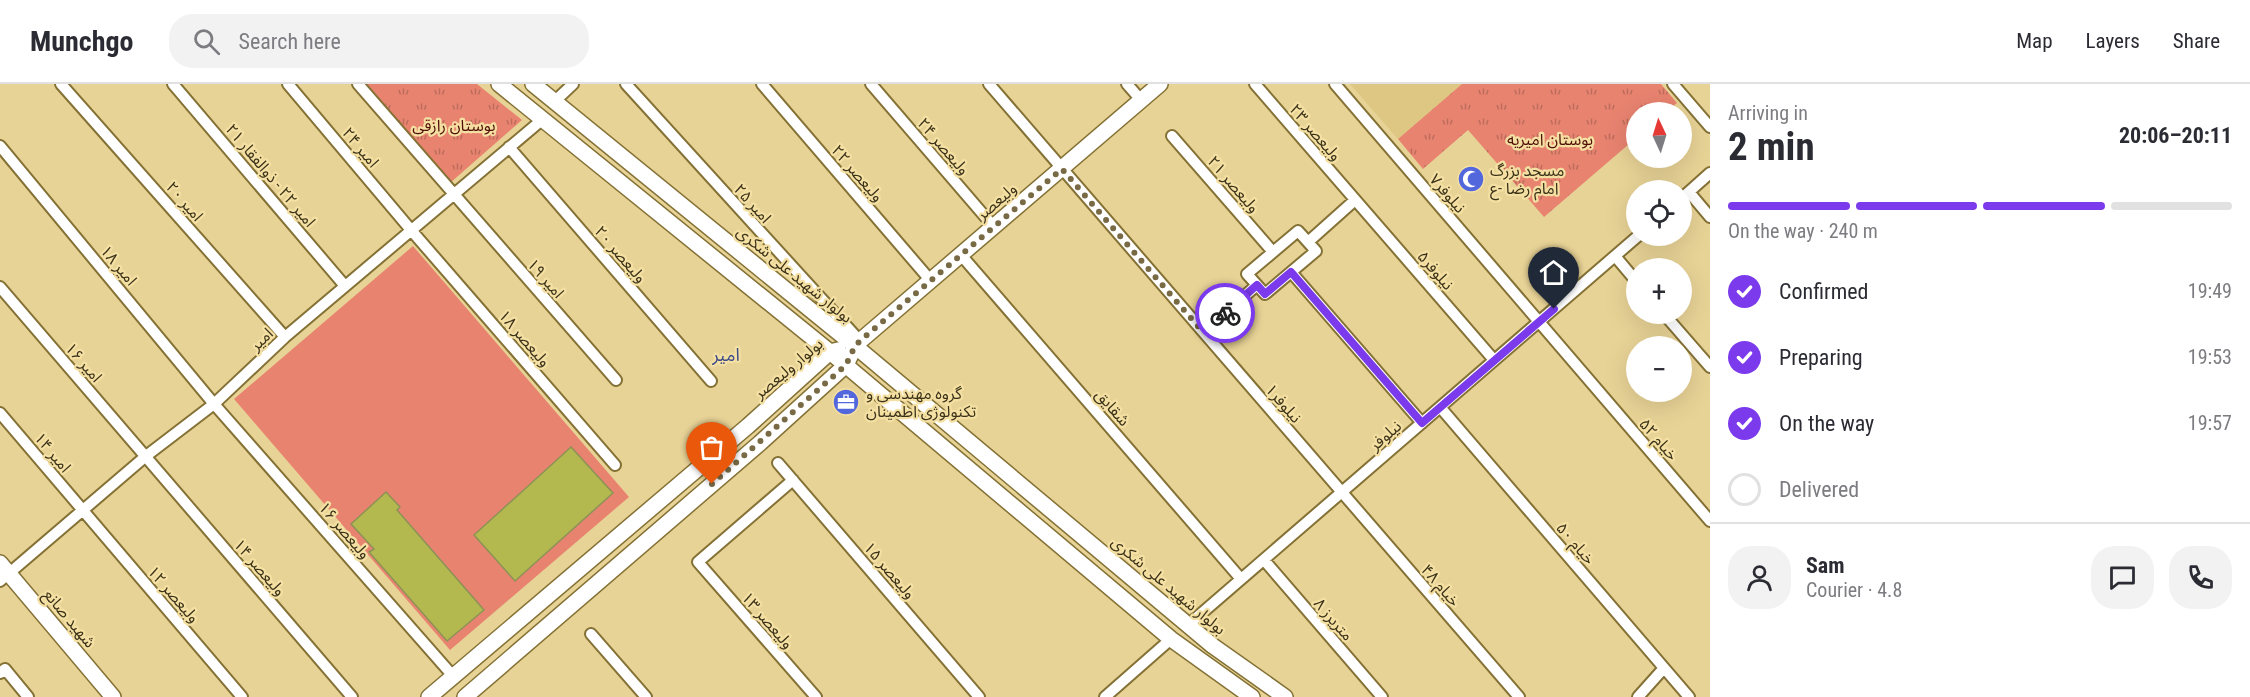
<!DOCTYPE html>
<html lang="en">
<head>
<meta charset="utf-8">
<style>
	body { margin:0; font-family:"Roboto Condensed","Noto Sans Arabic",sans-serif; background:#f2f2f3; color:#2b2b33; height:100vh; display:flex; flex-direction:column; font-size:22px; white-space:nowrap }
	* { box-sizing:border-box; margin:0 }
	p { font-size:20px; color:#7c7c81 }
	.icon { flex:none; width:33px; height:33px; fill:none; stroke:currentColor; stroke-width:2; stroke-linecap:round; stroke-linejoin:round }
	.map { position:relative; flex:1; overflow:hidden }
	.sheet { display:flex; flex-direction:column; background:#fff; width:540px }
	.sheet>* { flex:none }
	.needle { width:39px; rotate:356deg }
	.fabs { position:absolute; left:1626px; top:18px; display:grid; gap:12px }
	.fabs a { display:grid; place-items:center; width:66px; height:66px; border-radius:50%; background:#fff; box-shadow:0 6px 24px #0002; font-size:30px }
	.pin { position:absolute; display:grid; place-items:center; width:51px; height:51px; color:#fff; margin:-62px -26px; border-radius:50% 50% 50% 0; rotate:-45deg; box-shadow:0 0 6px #0007 }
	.pin .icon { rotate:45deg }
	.courier { position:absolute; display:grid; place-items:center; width:60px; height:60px; margin:-30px; border:4px solid #7c3aed; border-radius:50%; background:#fff; color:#222; box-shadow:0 2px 8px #0007 }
	.summary em { font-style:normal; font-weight:700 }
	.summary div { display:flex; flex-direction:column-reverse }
	.summary { display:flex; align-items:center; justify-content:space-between; height:102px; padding:0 18px }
	h1 { font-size:39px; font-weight:700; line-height:45px }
	.bar { display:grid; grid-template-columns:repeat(4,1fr); gap:9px 6px; align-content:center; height:72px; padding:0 18px }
	.bar i { height:8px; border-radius:4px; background:#e1e1e2 }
	.bar .current { background:#7c3aed }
	.bar p { grid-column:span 4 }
	.line { display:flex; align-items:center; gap:15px; padding:0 18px; border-top:2px solid #e1e1e2 }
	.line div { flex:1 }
	.round { display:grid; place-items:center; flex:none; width:63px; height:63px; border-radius:24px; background:#f2f2f3 }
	ol { padding:0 18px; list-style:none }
	li { display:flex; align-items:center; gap:18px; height:66px }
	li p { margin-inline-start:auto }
	li .icon { padding:6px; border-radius:50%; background:#7c3aed; color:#fff; stroke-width:4 }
	li:last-child { color:#7c7c81 }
	li i { width:33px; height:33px; border:3px solid #e1e1e2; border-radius:50% }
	header { display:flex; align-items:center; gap:36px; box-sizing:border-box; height:84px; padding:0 30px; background:#fff; border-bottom:2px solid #e1e1e2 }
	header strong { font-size:28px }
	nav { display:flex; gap:33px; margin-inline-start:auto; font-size:21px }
	.search { width:420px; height:54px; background:#f2f2f3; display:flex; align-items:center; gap:15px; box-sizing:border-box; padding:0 21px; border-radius:24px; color:#7c7c81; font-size:22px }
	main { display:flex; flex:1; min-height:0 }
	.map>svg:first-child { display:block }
	.built { fill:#dec782 }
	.grass { fill:url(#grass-tufts) }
	.garden { fill:#e88370 }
	.building { fill:#b3b84f; stroke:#8e9256; stroke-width:1.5 }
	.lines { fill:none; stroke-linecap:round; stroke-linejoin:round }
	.street-casing { stroke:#847135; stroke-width:14 }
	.secondary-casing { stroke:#847135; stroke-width:18 }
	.street { stroke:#fff; stroke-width:10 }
	.secondary { stroke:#fff; stroke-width:15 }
	.done { stroke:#786a45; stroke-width:6; stroke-dasharray:0 10.8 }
	.route { stroke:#7c3aed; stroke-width:8 }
	.labels { text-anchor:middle; stroke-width:4.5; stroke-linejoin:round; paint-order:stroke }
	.park-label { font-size:16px; fill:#501007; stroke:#f5e0a3 }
	.street-label { font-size:16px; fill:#3b3219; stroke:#f5e0a3 }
	.poi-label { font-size:16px; fill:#3b3219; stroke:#f5e0a3; text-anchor:start }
	.neighbourhood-label { font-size:18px; fill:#3d4b87; stroke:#f5e0a3 }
</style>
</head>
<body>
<header>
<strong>Munchgo</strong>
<div class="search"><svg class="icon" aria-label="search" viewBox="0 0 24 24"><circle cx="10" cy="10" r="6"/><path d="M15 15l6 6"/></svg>Search here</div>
<nav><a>Map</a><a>Layers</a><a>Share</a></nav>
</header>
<main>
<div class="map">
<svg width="1710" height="613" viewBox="0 0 1710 613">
	<defs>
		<pattern id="grass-tufts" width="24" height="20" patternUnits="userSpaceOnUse" patternTransform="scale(1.5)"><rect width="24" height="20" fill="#e88370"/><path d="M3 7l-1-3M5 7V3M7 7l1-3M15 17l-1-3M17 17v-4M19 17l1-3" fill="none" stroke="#bd6c5b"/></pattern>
	</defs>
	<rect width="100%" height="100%" fill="#e8d396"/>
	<path class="built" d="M 1350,0 L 1462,0 L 1398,55 Z"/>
	<path class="grass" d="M 365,0 L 477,0 L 522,36 L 450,99 Z
		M 1462,0 L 1661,0 L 1677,19 L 1666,28 L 1636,28 L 1636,54 L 1544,133 L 1468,46 L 1423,85 L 1398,55 Z"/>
	<path class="garden" d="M 413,162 L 629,413 L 450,566 L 234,315 Z"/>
	<path class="building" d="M 571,363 L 613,409 L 515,497 L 474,451 Z
		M 386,408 L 400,423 L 397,426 L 484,526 L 447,557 L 369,468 L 374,465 L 351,440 Z"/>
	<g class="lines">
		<defs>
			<path id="street" d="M 61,0 L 285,253
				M 173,0 L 345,202
				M 288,0 L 411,146 L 615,381
				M 358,0 L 616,296
				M 626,0 L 860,257
				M 762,0 L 931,197
				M 871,0 L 994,143
				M 989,0 L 1519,613
				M 1127,0 L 1141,16
				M 1255,0 L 1494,276
				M 1335,0 L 1710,437
				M 1673,0 L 1710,43
				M 555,17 L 573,0
				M 1172,52 L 1273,168
				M 0,62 L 214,320 L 453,592
				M 509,63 L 711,297
				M 1689,108 L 1710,133
				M 1682,114 L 1710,89
				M 1298,147 L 1316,167 L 1265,210 L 1247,190 Z
				M 1308,158 L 1355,116
				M 961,171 L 1241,495
				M 1615,172 L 1636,197
				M 1291,188 L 1422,339
				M 0,203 L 352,613
				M 1664,230 L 1710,283
				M 1204,248 L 1257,201
				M 1440,323 L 1689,613
				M 0,329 L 242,613
				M 778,379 L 979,613
				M 793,396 L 698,478 L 816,613
				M 1264,476 L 1382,613
				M 0,497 L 146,372 L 214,320 L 285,253 L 543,35
				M 1188,541 L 1638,152
				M 591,550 L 646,613
				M 0,589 L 5,585 L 28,613
				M 1105,613 L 1171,555
				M 1638,613 L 1664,584"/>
			<path id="secondary" d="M 499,0 L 830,268 L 1171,555 L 1252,613
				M 533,0 L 855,262 L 1213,562 L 1285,613
				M 0,479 L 113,613
				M 429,613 L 748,342 L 830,268 L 838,266
				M 465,613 L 760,359 L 846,281 L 855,262 L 860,257 L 1160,0"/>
		</defs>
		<use href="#street" class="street-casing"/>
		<use href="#secondary" class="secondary-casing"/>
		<use href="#street" class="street"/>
		<use href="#secondary" class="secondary"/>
	</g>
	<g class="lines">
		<path class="done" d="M 712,400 L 846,281 L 855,262 L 860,257 L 1062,85 L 1203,248 L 1225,229"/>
		<path class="route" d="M 1225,229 L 1257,201 L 1265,210 L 1291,188 L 1422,339 L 1554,225"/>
	</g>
	<defs>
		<symbol id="mosque-disc" viewBox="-11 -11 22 22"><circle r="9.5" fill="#5367dd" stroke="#f5e0a3"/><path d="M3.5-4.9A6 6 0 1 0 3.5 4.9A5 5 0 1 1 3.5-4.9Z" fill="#fff"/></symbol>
		<symbol id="office-disc" viewBox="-11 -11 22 22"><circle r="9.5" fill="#5367dd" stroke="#f5e0a3"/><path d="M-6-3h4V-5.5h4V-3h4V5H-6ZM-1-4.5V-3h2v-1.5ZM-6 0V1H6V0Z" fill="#fff"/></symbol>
	</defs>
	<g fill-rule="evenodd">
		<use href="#mosque-disc" x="1456" y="80" width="30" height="30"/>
		<use href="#office-disc" x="831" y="303" width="30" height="30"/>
	</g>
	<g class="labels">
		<g class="park-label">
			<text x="454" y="47">بوستان رازقی</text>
			<text x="1550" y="61">بوستان امیریه</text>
		</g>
		<g class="street-label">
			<text transform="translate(1316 48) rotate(49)" y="6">ولیعصر ۲۳</text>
			<text transform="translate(944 62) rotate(49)" y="6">ولیعصر ۲۴</text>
			<text transform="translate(361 63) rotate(50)" y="6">امیر ۲۴</text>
			<text transform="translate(858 89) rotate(49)" y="6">ولیعصر ۲۲</text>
			<text transform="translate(271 91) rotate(50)" y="6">امیر ۲۲ - ذوالفقار ۲۱</text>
			<text transform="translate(1234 100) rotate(49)" y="6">ولیعصر ۲۱</text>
			<text transform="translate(1448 109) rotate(49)" y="6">نیلوفر۷</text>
			<text transform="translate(185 117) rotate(49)" y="6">امیر ۲۰</text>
			<text transform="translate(996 117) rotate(-41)" y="6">ولیعصر</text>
			<text transform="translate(753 119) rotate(48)" y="6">امیر ۲۵</text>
			<text transform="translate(621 170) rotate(49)" y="6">ولیعصر ۲۰</text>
			<text transform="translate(119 181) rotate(50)" y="6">امیر ۱۸</text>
			<text transform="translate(1436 186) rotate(49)" y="6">نیلوفر۵</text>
			<text transform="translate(795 190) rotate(39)" y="6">بولوار شهید علی شکری</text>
			<text transform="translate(546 194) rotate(49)" y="6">امیر ۱۹</text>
			<text transform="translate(525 254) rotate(49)" y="6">ولیعصر ۱۸</text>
			<text transform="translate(261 255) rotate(-43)" y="6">امیر</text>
			<text transform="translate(84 278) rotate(49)" y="6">امیر ۱۶</text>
			<text transform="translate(788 284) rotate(-40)" y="6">بولوار ولیعصر</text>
			<text transform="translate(1284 319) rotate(49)" y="6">نیلوفر۱</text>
			<text transform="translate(1113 323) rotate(49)" y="6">شقایق</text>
			<text transform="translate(1385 351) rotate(-41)" y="6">نیلوفر</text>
			<text transform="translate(1659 355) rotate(49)" y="6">خیام ۵۲</text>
			<text transform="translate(53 368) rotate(50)" y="6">امیر ۱۴</text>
			<text transform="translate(345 446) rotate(49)" y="6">ولیعصر ۱۶</text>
			<text transform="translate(1576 459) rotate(49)" y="6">خیام ۵۰</text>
			<text transform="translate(260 483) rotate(49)" y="6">ولیعصر ۱۴</text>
			<text transform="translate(890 486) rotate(49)" y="6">ولیعصر ۱۵</text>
			<text transform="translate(1169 501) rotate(40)" y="6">بولوار شهید علی شکری</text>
			<text transform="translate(1441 501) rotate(49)" y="6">خیام ۴۸</text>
			<text transform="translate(174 510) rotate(49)" y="6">ولیعصر ۱۲</text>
			<text transform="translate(70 534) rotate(50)" y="6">شهید صانع</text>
			<text transform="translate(1334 535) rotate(49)" y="6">۸ متریرز</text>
			<text transform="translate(768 536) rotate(49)" y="6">ولیعصر ۱۳</text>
		</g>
		<g class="poi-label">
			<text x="1490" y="92">مسجد بزرگ<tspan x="1490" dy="18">امام رضا -ع</tspan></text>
			<text x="866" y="315">گروه مهندسی و<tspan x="866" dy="18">تکنولوژی اطمینان</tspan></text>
		</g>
		<g class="neighbourhood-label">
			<text x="726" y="277">امیر</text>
		</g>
	</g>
</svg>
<div class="fabs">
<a><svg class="needle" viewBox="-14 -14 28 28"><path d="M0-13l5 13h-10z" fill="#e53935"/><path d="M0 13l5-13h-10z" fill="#7c7c81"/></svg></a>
<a><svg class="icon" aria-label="locate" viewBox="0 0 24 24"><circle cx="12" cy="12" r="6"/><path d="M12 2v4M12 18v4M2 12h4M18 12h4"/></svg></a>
<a>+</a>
<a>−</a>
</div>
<div class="pin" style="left:712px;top:400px;background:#ea580c"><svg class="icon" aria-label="bag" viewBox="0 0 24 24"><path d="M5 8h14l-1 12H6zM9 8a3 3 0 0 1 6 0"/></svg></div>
<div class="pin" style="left:1554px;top:225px;background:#1f2937"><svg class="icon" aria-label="home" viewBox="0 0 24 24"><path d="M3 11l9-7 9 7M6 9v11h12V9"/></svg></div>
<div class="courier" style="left:1225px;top:229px"><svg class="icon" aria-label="bike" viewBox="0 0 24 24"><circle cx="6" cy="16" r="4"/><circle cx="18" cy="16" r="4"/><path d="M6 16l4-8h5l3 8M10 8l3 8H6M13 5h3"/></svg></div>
</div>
<section class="sheet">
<div class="summary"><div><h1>2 min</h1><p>Arriving in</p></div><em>20:06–20:11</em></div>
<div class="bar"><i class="current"></i><i class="current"></i><i class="current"></i><i></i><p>On the way · 240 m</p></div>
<ol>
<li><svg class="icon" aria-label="check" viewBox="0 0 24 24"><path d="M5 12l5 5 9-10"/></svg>Confirmed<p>19:49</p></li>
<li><svg class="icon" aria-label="check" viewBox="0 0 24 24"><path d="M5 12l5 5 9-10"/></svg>Preparing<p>19:53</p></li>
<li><svg class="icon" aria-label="check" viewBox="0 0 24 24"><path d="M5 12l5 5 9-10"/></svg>On the way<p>19:57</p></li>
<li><i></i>Delivered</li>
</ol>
<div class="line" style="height:108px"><a class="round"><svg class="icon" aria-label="person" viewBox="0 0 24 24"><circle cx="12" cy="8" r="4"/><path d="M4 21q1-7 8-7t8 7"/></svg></a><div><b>Sam</b><p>Courier · 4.8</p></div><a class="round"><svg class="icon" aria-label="chat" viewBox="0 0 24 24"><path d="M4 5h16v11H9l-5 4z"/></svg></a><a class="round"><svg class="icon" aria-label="phone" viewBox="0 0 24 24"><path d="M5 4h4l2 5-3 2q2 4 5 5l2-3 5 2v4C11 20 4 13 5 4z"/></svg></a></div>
</section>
</main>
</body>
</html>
